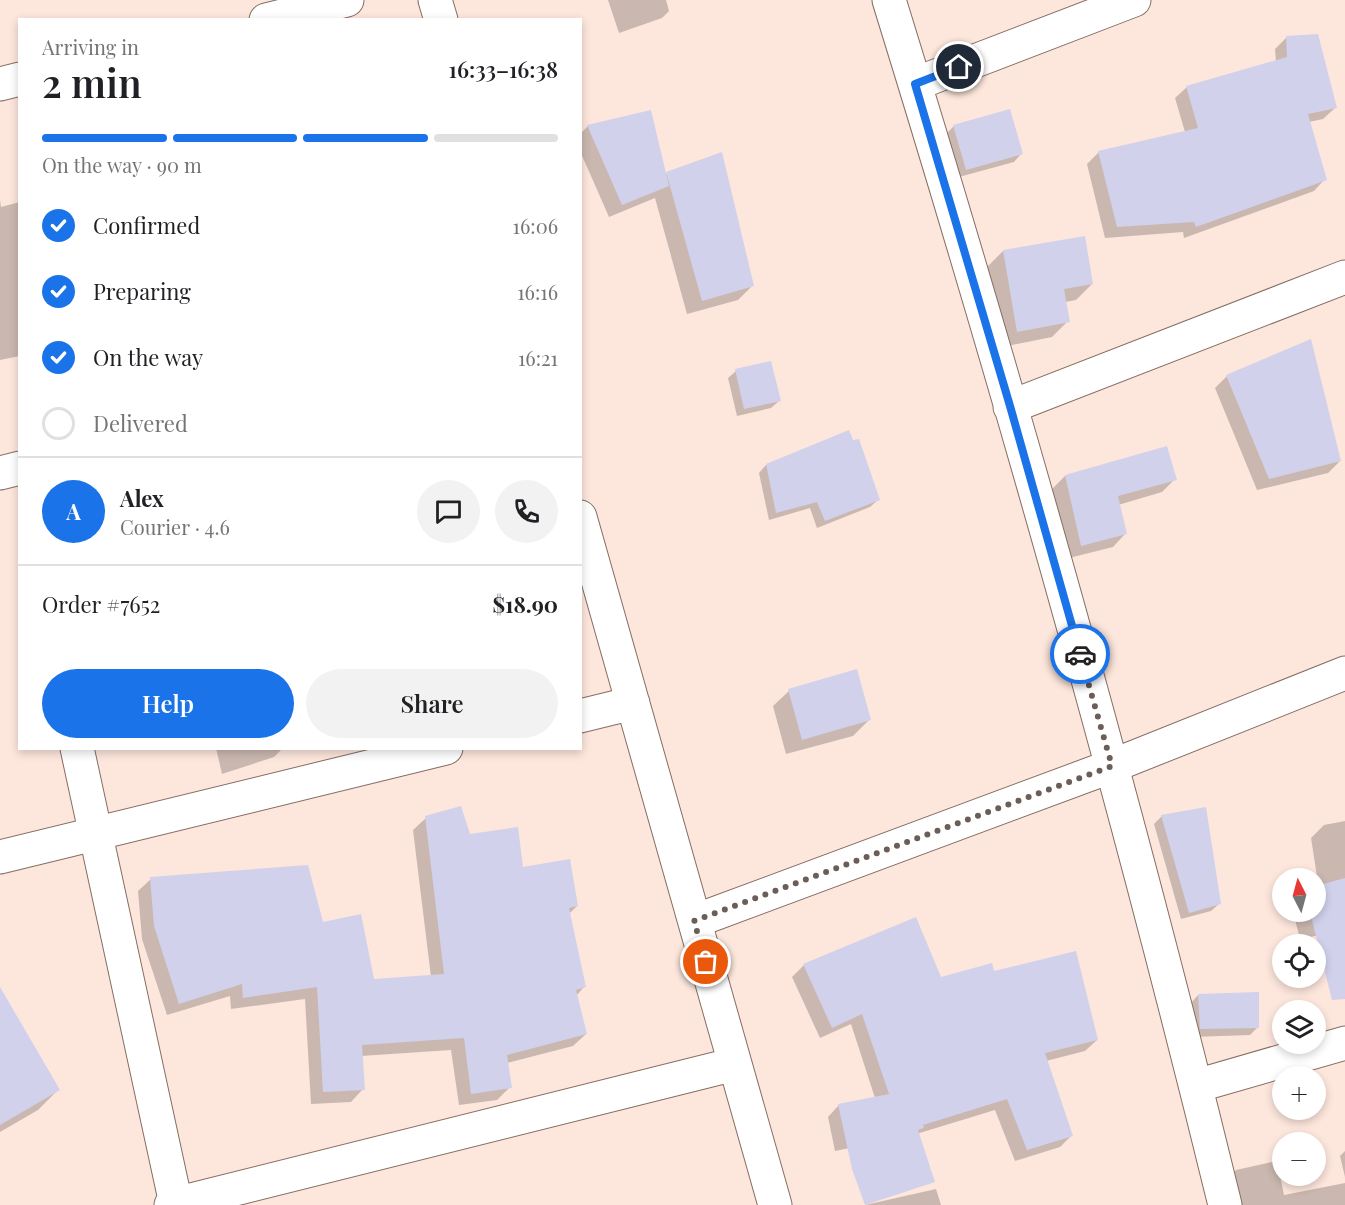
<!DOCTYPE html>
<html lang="en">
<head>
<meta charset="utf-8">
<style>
	body { margin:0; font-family:"Playfair Display",serif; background:#f2f2f2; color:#202124; height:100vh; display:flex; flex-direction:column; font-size:22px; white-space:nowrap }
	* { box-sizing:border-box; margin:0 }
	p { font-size:20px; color:#757577 }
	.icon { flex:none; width:33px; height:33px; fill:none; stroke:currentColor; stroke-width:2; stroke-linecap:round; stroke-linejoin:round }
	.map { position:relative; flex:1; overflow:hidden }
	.sheet { position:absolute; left:18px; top:18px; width:564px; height:732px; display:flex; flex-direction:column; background:#fff; border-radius:0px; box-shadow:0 3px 9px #0003 }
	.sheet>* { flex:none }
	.needle { width:39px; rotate:354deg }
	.tools { position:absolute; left:1272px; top:868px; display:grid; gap:12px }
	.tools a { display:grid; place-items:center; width:54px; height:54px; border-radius:50%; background:#fff; box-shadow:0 3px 9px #0003; font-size:30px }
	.pin { position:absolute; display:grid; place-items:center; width:51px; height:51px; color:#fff; margin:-26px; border:3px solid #fff; border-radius:50%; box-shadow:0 2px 6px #0007 }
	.courier { position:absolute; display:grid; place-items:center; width:60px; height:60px; margin:-30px; border:4px solid #1a73e8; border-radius:50%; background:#fff; color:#222; box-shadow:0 2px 8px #0007 }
	.head em { font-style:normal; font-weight:600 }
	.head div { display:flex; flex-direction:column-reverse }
	.head { display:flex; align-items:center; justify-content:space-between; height:102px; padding:0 24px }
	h1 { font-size:39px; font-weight:600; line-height:45px }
	.bar { display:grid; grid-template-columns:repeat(4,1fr); gap:9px 6px; align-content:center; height:72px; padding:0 24px }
	.bar i { height:8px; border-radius:4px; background:#e0e0e0 }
	.bar .on { background:#1a73e8 }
	.bar p { grid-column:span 4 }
	.line { display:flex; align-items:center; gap:15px; padding:0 24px; border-top:2px solid #e0e0e0 }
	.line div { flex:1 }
	.round { display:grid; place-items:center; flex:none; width:63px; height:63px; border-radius:32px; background:#f2f2f2 }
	ol { padding:0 24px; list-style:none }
	li { display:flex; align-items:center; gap:18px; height:66px }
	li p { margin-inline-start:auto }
	li .icon { padding:6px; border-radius:50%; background:#1a73e8; color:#fff; stroke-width:4 }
	li:last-child { color:#757577 }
	li i { width:33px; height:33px; border:3px solid #e0e0e0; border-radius:50% }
	.button { display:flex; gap:12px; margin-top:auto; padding:12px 24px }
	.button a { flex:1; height:69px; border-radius:36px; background:#1a73e8; color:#fff; font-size:24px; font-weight:600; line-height:69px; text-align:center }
	.button a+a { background:#f2f2f2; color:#202124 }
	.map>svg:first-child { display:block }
	.shadow { fill:#0003 }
	.building { fill:#d1d1eb }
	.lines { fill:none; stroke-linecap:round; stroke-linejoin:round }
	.minor-casing { stroke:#856d62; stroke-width:35 }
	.minor { stroke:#fff; stroke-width:33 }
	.done { stroke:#6b5d57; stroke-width:6; stroke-dasharray:0 10.8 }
	.route { stroke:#1a73e8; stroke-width:8 }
</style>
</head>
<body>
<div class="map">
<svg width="1345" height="1205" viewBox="0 0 1345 1205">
	<rect width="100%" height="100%" fill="#fde6dc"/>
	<path class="shadow" d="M 608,0 L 666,0 L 669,11 L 662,18 L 619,33 Z
		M 1286,38 L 1335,108 L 1323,119 L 1309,122 L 1325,179 L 1314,191 L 1184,238 L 1183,232 L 1105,238 L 1087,164 L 1099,152 L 1185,132 L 1175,98 L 1187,87 L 1276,62 L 1275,49 Z
		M 588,126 L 665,175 L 667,174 L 752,286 L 738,300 L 687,314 L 655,198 L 609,217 L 580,151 L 580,134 Z
		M 954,126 L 1021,154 L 1014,162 L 959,177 L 946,134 Z
		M 0,200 L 1,207 L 20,202 L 20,356 L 0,360 Z
		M 1003,251 L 1092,284 L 1076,300 L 1065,302 L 1068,321 L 1052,337 L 1002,347 L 987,267 Z
		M 1310,341 L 1339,462 L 1328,473 L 1257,490 L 1215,388 L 1227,376 Z
		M 736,371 L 779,401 L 771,408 L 737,416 L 728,378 Z
		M 766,465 L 878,500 L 870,507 L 817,528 L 810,508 L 769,520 L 759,473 Z
		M 1065,476 L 1175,479 L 1162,492 L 1118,505 L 1125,534 L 1113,547 L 1069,558 L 1052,489 Z
		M 789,691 L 869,720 L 853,736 L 786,754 L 773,706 Z
		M 216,748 L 283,748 L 274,757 L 222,774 Z
		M 1162,816 L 1219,904 L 1211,911 L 1181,919 L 1154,824 Z
		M 426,818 L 468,835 L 577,906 L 569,914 L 584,987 L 576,996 L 586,1034 L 573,1046 L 507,1063 L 510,1087 L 497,1100 L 459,1105 L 451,1050 L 361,1056 L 363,1089 L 351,1102 L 311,1104 L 305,999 L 231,1009 L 230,996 L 167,1015 L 142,939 L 138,891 L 151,879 L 322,923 L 372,981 L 431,977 L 413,830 Z
		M 1345,821 L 1345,930 L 1300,939 L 1293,912 L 1316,912 L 1316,883 L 1318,883 L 1311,838 L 1324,825 Z
		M 915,919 L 940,979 L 993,973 L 1097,1040 L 1085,1051 L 1046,1061 L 1071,1136 L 1060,1147 L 1015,1161 L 995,1110 L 913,1135 L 835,1151 L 828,1117 L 839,1105 L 875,1098 L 851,1024 L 820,1038 L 792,977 L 803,966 Z
		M 0,990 L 58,1090 L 38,1110 L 0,1132 Z
		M 1198,995 L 1258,1027 L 1250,1035 L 1193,1037 L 1191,1003 Z
		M 1345,1151 L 1345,1177 L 1340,1156 Z
		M 1277,1161 L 1284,1195 L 1345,1183 L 1345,1205 L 1229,1205 L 1223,1182 L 1236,1170 Z
		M 936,1189 L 941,1205 L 865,1205 Z"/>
	<path class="building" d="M 1318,34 L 1337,108 L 1308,114 L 1327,180 L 1196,227 L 1194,222 L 1117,227 L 1098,151 L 1198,128 L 1186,86 L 1287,57 L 1286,36 Z
		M 1010,109 L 1023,154 L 966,170 L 953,125 Z
		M 651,110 L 669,186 L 622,205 L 587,125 Z
		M 722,152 L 754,286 L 702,301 L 666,172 Z
		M 1085,236 L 1093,284 L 1064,289 L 1070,322 L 1017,332 L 1003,250 Z
		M 1311,339 L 1341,461 L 1269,479 L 1226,375 Z
		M 771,361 L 781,401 L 744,409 L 735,369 Z
		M 849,430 L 853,440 L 859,439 L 880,500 L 825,521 L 817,502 L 776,513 L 766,464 Z
		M 1167,446 L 1177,480 L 1118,496 L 1127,534 L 1081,546 L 1065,475 Z
		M 857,669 L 871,720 L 802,740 L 788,689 Z
		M 461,806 L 470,834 L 518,827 L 523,867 L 570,859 L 578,906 L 569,908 L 586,987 L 576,990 L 587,1034 L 507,1055 L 512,1088 L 471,1094 L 464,1038 L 362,1045 L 365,1090 L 323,1092 L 317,987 L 243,998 L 242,984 L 179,1004 L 154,926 L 150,877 L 308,865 L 323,922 L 361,914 L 374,979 L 444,974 L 425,816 Z
		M 1206,807 L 1221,904 L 1189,913 L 1161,815 Z
		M 1345,878 L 1345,999 L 1332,1000 L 1310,912 L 1316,912 L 1316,886 Z
		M 916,917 L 941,977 L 992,963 L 994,971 L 1076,951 L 1098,1040 L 1045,1053 L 1073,1136 L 1027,1150 L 1007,1099 L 923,1125 L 924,1128 L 918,1130 L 935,1182 L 865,1205 L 852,1169 L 838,1104 L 889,1094 L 862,1014 L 832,1028 L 803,964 Z
		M 0,987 L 60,1090 L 0,1125 Z
		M 1259,992 L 1259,1028 L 1200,1029 L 1198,994 Z"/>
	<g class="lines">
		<defs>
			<path id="minor" d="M 435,0 L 441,20
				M 889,0 C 1012,398 1126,800 1225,1205
				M 266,20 L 347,0
				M 0,84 L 20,79
				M 915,84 L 1134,0
				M 1010,407 L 1345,277
				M 0,473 L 20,468
				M 580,517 L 775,1205
				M 580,716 L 633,703
				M 77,748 L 176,1204
				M 0,857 L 446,748
				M 695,921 L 1112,766 L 1345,673
				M 1196,1086 L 1345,1043
				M 171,1205 L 735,1064"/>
		</defs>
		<use href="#minor" class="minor-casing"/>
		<use href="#minor" class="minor"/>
	</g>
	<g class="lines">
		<path class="done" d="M 706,962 L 694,921 L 1112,766 L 1080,654"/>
		<path class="route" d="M 959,67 L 915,84 L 1010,406 L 1080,654"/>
	</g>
</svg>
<div class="tools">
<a><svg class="needle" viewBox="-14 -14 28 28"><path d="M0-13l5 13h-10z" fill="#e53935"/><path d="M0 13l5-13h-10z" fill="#757577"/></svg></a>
<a><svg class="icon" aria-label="locate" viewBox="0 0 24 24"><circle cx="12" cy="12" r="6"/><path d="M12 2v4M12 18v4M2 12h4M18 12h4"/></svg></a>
<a><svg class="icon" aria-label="layers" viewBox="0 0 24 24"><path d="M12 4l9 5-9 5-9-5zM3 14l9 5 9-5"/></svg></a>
<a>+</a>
<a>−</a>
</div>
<div class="pin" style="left:706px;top:962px;background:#ea580c"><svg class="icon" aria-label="bag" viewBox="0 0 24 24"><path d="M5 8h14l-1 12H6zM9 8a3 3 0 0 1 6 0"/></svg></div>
<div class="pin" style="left:959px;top:67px;background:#1f2937"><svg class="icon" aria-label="home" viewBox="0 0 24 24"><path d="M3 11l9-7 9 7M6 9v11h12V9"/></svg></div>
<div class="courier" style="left:1080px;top:654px"><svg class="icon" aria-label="car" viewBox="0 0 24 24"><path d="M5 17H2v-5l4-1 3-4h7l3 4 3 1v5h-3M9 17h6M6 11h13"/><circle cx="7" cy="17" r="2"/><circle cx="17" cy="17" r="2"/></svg></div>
<section class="sheet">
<div class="head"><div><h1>2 min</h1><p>Arriving in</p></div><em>16:33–16:38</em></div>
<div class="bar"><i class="on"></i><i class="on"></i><i class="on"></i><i></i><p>On the way · 90 m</p></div>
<ol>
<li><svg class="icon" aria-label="check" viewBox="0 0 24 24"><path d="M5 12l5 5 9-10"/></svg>Confirmed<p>16:06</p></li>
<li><svg class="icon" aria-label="check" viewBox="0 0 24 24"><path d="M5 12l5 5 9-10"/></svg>Preparing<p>16:16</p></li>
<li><svg class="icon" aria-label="check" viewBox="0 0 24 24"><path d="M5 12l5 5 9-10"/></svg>On the way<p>16:21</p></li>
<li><i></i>Delivered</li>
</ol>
<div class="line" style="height:108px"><b class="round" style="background:#1a73e8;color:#fff">A</b><div><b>Alex</b><p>Courier · 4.6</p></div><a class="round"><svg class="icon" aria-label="chat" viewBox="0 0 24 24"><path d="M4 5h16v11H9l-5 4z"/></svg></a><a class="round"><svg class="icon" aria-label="phone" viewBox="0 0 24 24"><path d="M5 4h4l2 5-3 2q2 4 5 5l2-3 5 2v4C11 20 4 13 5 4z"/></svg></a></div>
<div class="line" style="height:78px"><div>Order #7652</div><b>$18.90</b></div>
<div class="button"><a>Help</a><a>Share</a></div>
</section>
</div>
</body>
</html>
